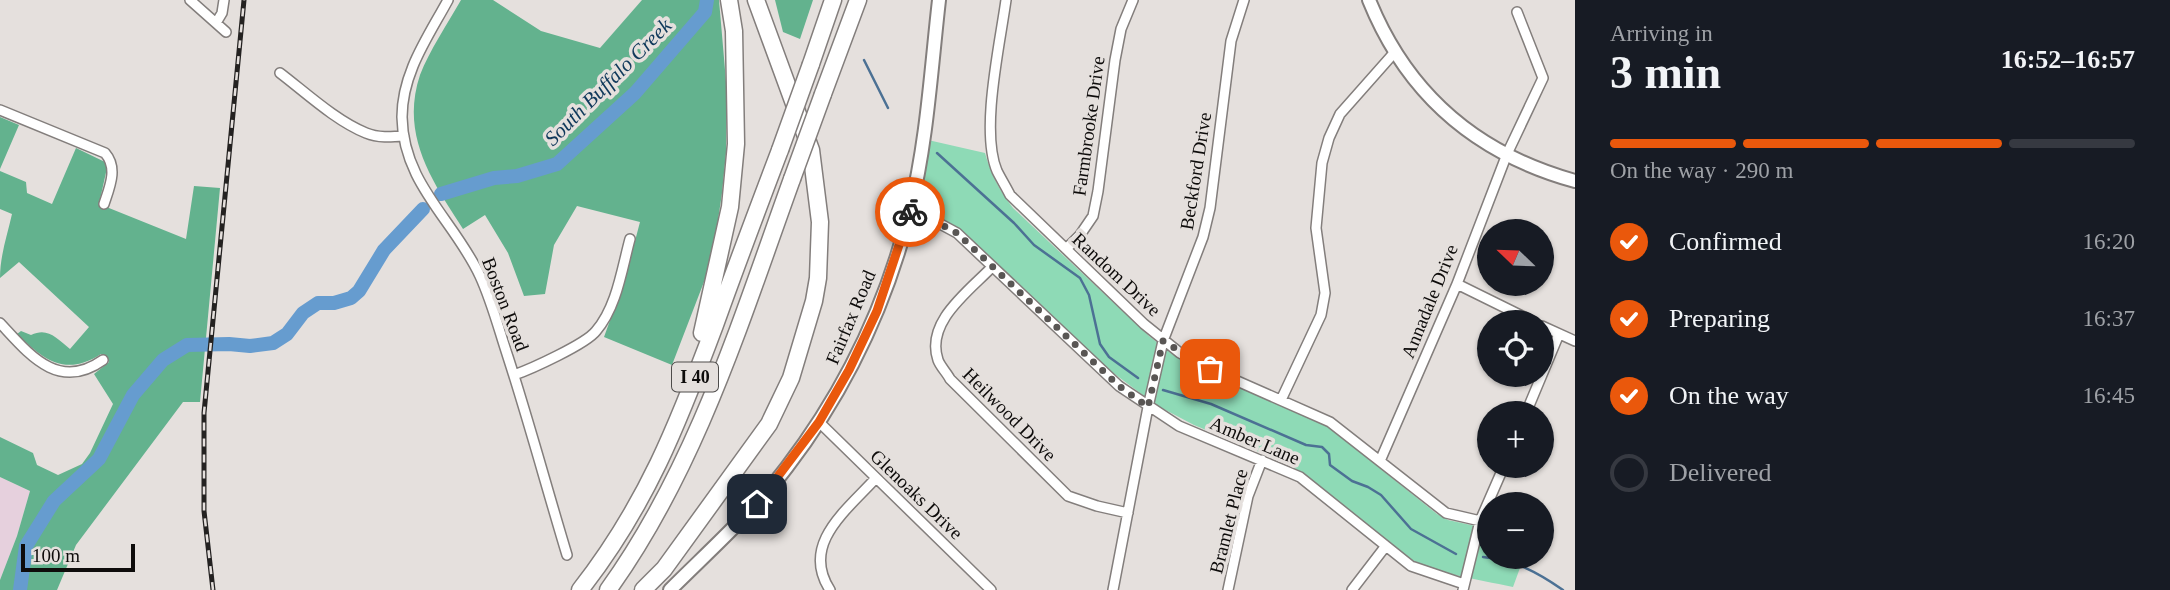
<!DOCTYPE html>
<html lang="en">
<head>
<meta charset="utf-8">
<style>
	body { margin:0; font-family:Georgia,serif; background:#242831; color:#f1f3f6; height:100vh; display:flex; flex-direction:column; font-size:26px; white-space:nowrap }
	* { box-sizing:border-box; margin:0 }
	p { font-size:23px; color:#9ea1a6 }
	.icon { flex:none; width:38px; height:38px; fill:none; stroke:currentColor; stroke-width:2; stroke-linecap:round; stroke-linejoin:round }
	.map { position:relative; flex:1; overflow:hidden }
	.drawer { display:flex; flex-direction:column; background:#171b24; width:595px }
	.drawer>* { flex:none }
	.needle { width:46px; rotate:293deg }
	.controls { position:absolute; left:1477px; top:219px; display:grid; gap:14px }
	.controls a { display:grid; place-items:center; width:77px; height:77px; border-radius:50%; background:#171b24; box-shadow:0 2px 5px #0004; font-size:35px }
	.scale { position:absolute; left:21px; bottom:18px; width:114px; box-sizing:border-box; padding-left:7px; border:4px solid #0e0c0b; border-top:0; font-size:19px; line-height:24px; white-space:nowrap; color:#0e0c0b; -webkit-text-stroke:5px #e5e0dd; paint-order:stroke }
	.pin { position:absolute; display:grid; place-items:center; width:60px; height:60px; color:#fff; margin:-30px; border-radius:14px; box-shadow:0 4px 10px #0006 }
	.courier { position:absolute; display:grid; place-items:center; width:70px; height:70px; margin:-35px; border:5px solid #ea580c; border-radius:50%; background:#fff; color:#222; box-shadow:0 2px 9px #0007 }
	.headline em { font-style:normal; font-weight:800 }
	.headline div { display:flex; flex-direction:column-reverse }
	.headline { display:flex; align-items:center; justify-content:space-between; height:119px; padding:0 35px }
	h1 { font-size:46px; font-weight:800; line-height:52px }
	.bar { display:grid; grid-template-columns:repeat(4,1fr); gap:10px 7px; align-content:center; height:84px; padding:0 35px }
	.bar i { height:9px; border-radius:5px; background:#363941 }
	.bar .active { background:#ea580c }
	.bar p { grid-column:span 4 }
	ol { padding:0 35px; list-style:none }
	li { display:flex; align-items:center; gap:21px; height:77px }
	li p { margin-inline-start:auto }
	li .icon { padding:7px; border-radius:50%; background:#ea580c; color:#fff; stroke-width:4 }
	li:last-child { color:#9ea1a6 }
	li i { width:38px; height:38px; border:4px solid #363941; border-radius:50% }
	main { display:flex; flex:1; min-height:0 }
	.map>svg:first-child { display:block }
	.commercial { fill:#e6d0dd }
	.green { fill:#8edab6 }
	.forest { fill:#63b28e }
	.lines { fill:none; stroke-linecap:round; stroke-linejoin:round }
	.stream { stroke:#4c7194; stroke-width:2.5 }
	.river { stroke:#669ccf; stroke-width:14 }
	.street-casing { stroke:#837e7c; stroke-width:12 }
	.secondary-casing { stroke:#837e7c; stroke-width:16 }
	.highway-casing { stroke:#837e7c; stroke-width:19 }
	.street { stroke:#fff; stroke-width:9 }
	.secondary { stroke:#fff; stroke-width:12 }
	.highway { stroke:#fff; stroke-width:16 }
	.rail-casing { stroke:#242221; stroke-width:5 }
	.rail { stroke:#e5e0dd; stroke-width:2.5; stroke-dasharray:8; stroke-linecap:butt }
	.highway-bridge-casing { stroke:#837e7c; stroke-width:19; stroke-linecap:butt }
	.highway-bridge { stroke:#fff; stroke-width:16 }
	.done { stroke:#595654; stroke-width:7; stroke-dasharray:0 12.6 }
	.route { stroke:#ea580c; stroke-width:9 }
	.labels { text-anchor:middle; stroke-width:7; stroke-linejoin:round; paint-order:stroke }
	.shield { fill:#e5e0dd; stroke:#4e4c4a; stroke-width:2 }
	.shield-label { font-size:18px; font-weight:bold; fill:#0e0c0b }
	.street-label { font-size:19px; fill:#0e0c0b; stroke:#e5e0dd }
	.water-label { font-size:21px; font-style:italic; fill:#10395b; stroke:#e5e0dd }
</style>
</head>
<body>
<main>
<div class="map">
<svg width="1575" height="590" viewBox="0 0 1575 590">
	<rect width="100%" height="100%" fill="#e5e0dd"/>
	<path class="commercial" d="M 0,477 L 30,491 L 17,536 L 0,580 Z"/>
	<path class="green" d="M 928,140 L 985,153 C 991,174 999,190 1013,208 L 1149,336 L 1172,354 L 1208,374 L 1326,425 L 1437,514 L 1448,520 L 1489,529 L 1489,556 L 1524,557 L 1513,587 C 1476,579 1435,574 1403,555 L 1291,465 L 1194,425 L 1156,405 L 1112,372 L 953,225 L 915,205 Z"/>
	<path class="forest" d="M 461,0 L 493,0 L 541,31 L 600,48 L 642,0 L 719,0 L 727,93 L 726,153 L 722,193 L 712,261 L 672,365 L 604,337 L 625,279 L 640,222 L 577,206 L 554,245 L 545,294 L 524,296 L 508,253 L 485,215 L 463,229 C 432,181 400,135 420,75 C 429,51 448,23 461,0 Z
		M 775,0 L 813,0 L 800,39 L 783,32 Z
		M 0,117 L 19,125 L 0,169 Z
		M 76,148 L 105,162 L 107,168 L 99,204 L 186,239 L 194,186 L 220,188 L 200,402 L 183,402 L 76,545 L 57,590 L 0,590 L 0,580 L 17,536 L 30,491 L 0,477 L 0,437 L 33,453 L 37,465 L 58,475 L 82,464 L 90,453 L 113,404 L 94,374 L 109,362 L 101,354 C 65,377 44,360 17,334 L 21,331 L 31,335 C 48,327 56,338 70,349 L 89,327 L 19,262 L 0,278 C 0,256 7,236 12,214 L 0,209 L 0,171 L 26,182 L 27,193 L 52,204 Z"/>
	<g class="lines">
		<path class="stream" d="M 864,60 L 888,108
			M 937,153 L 1014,223 L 1034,245 L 1080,278 L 1089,295 L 1100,344 L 1109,357 L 1138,378
			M 1163,390 L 1211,404 L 1306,445 L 1322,447 L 1329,454 L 1330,465 L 1352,481 L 1368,487 L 1381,495 L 1411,529 L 1456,554
			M 1483,557 C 1515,560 1537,572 1563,590"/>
		<path class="river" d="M 441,194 L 494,178 L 517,176 L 557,164 L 635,93 L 705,12 L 707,0
			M 20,590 L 26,546 L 54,501 L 99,459 L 133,395 L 163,360 L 187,345 L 229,344 L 250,346 L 273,343 L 287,334 L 303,313 L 318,303 L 334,303 L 351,298 L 359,291 L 384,250 L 423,209"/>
		<defs>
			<path id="street" d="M 190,0 L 226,32
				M 448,0 C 428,37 402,73 402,117 C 403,184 454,220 480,276 C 492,302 499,330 508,357 C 529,422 547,489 567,555
				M 1006,0 C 1000,44 980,131 997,171 C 1001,179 1006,187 1010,195 L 1144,324 L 1180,353 L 1210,369 L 1330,422 L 1446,513 L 1489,523
				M 216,23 L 222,13 L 224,0
				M 280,73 C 305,92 336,121 366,133 C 378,138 391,137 404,136
				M 0,110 L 105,153 C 118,168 110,186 104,204
				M 909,212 L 931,219 L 957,233 L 1119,386 L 1179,426 L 1300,477 L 1411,566 L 1464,584
				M 1066,249 L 1080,235 L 1093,216 L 1098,191 L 1115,60 L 1121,29 L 1133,0
				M 992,267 C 969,291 925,322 938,360 C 940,366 947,373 950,379 L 1068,496 L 1097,506 L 1128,513
				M 1457,284 L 1534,322
				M 0,323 C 29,354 58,392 103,360
				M 1542,326 L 1575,341
				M 514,375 C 531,369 586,344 596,331 C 617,307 622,268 630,239
				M 1281,400 L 1321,315 L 1325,293 L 1316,228 L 1322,163 L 1329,138 L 1340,114 L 1394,53
				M 1526,413 L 1559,334
				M 819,422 L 991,590
				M 1380,461 L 1457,284 L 1507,154 L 1543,78 L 1517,12
				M 830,590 C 800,544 847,510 876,478
				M 1113,590 L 1148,407 L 1163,341 L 1203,237 L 1210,208 L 1231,41 L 1244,0
				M 1228,590 L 1248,496 L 1262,460
				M 1352,590 L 1385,547
				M 1463,590 L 1480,521 L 1504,466"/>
			<path id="secondary" d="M 1369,0 C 1407,94 1477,154 1575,181
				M 670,590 C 710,550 753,512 787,467 C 845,391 887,303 910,210 C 927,142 931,70 939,0"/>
			<path id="highway" d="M 811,64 L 833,0
				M 823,94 L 858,0
				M 702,333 L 730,207 L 736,144 L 734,31 L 729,0
				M 580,590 C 646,506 678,424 715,325 C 736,266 758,208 780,150
				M 608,590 C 696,468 741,320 792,179
				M 643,590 L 664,569 L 769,424 L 791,378 L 814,301 L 818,278 L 820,222 L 811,150 L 756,0"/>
		</defs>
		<use href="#street" class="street-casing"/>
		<use href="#secondary" class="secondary-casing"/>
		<use href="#highway" class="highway-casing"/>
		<use href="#street" class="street"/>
		<use href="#secondary" class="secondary"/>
		<use href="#highway" class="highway"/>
		<defs>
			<path id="rail" d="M 213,590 L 204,511 L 204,413 L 244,0"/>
		</defs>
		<use href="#rail" class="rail-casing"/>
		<use href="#rail" class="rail"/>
		<defs>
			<path id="highway-bridge" d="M 780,150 L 811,64
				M 792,179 L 823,94"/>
		</defs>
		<use href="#highway-bridge" class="highway-bridge-casing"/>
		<use href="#highway-bridge" class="highway-bridge"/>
	</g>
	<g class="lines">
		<path class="done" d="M 910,212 L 931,219 L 957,233 L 1119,386 L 1148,407 L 1163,341 L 1210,369"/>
		<path class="route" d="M 757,504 L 819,422 L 849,370 L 877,311 L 910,212"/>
	</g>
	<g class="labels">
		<rect class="shield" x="672" y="362.5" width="46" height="29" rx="5"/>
		<g class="shield-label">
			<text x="695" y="383">I 40</text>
		</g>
		<g class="street-label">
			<text transform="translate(1088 126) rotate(-82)" y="7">Farmbrooke Drive</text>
			<text transform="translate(1195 171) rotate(-81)" y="7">Beckford Drive</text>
			<text transform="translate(1117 274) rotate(43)" y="7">Random Drive</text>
			<text transform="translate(1429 301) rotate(-68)" y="7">Annadale Drive</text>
			<text transform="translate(506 304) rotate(69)" y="7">Boston Road</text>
			<text transform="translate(850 317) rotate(-67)" y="7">Fairfax Road</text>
			<text transform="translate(1010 414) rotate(45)" y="7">Heilwood Drive</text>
			<text transform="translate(1255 440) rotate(23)" y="7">Amber Lane</text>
			<text transform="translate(917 494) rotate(44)" y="7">Glenoaks Drive</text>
			<text transform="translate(1228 521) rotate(-76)" y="7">Bramlet Place</text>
		</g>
		<g class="water-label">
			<text transform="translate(608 82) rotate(-45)" y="7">South Buffalo Creek</text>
		</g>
	</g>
</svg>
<div class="controls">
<a><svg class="needle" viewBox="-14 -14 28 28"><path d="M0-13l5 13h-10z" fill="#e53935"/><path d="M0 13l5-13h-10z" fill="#9ea1a6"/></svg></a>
<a><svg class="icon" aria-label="locate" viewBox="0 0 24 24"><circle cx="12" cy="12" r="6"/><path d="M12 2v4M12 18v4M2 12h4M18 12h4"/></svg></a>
<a>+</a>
<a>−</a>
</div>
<div class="scale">100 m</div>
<div class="pin" style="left:1210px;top:369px;background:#ea580c"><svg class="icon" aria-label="bag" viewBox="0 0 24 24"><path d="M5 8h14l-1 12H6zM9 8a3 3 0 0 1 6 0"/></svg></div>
<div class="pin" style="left:757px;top:504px;background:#1f2937"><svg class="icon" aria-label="home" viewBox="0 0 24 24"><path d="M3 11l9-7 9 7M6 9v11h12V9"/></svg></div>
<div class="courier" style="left:910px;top:212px"><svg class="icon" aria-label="bike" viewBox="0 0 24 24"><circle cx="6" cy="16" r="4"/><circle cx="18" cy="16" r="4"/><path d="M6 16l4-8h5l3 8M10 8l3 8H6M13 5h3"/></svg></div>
</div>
<section class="drawer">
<div class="headline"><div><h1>3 min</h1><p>Arriving in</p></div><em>16:52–16:57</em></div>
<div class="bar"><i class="active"></i><i class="active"></i><i class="active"></i><i></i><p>On the way · 290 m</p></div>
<ol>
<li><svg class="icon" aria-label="check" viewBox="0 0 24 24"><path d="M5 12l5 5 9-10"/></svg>Confirmed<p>16:20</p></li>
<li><svg class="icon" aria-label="check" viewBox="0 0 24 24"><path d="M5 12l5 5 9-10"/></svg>Preparing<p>16:37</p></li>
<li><svg class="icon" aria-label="check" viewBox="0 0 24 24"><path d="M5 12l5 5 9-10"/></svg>On the way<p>16:45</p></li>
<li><i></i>Delivered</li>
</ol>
</section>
</main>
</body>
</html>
